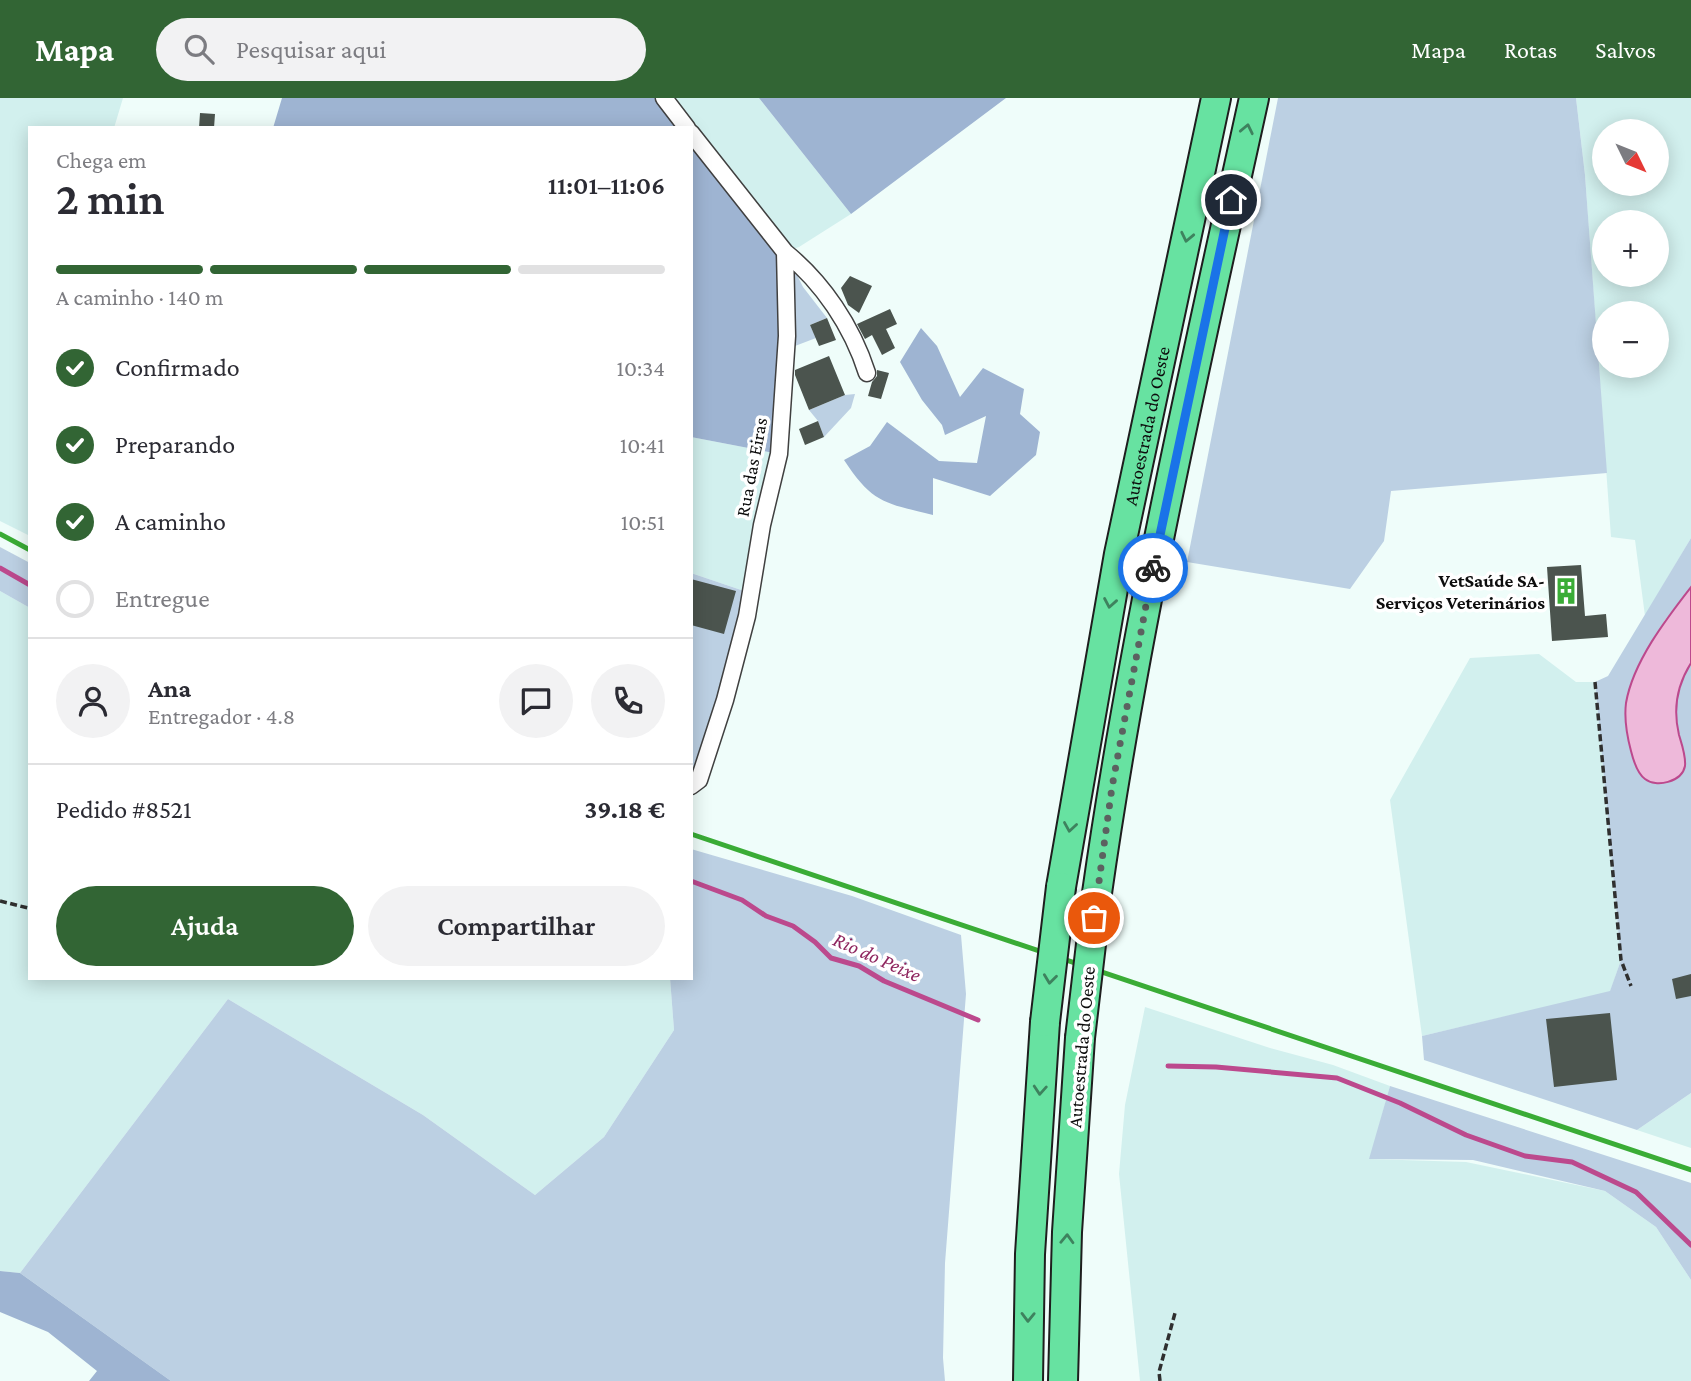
<!DOCTYPE html>
<html lang="pt">
<head>
<meta charset="utf-8">
<style>
	body { margin:0; font-family:"Crimson Pro",serif; background:#f2f2f3; color:#2b2b33; height:100vh; display:flex; flex-direction:column; font-size:26px; white-space:nowrap }
	* { box-sizing:border-box; margin:0 }
	p { font-size:23px; color:#7c7c81 }
	.icon { flex:none; width:38px; height:38px; fill:none; stroke:currentColor; stroke-width:2; stroke-linecap:round; stroke-linejoin:round }
	.map { position:relative; flex:1; overflow:hidden }
	.details { position:absolute; left:28px; top:28px; width:665px; height:854px; display:flex; flex-direction:column; background:#fff; border-radius:0px; box-shadow:0 4px 18px #0003 }
	.details>* { flex:none }
	.needle { width:46px; rotate:133deg }
	.buttons { position:absolute; left:1592px; top:21px; display:grid; gap:14px }
	.buttons a { display:grid; place-items:center; width:77px; height:77px; border-radius:50%; background:#fff; box-shadow:0 4px 18px #0003; font-size:35px }
	.pin { position:absolute; display:grid; place-items:center; width:60px; height:60px; color:#fff; margin:-30px; border:4px solid #fff; border-radius:50%; box-shadow:0 2px 7px #0007 }
	.courier { position:absolute; display:grid; place-items:center; width:70px; height:70px; margin:-35px; border:5px solid #1a73e8; border-radius:50%; background:#fff; color:#222; box-shadow:0 2px 9px #0007 }
	.headline em { font-style:normal; font-weight:600 }
	.headline div { display:flex; flex-direction:column-reverse }
	.headline { display:flex; align-items:center; justify-content:space-between; height:119px; padding:0 28px }
	h1 { font-size:46px; font-weight:600; line-height:52px }
	.bar { display:grid; grid-template-columns:repeat(4,1fr); gap:10px 7px; align-content:center; height:84px; padding:0 28px }
	.bar i { height:9px; border-radius:5px; background:#e1e1e2 }
	.bar .on { background:#326534 }
	.bar p { grid-column:span 4 }
	.line { display:flex; align-items:center; gap:18px; padding:0 28px; border-top:2px solid #e1e1e2 }
	.line div { flex:1 }
	.round { display:grid; place-items:center; flex:none; width:74px; height:74px; border-radius:37px; background:#f2f2f3 }
	ol { padding:0 28px; list-style:none }
	li { display:flex; align-items:center; gap:21px; height:77px }
	li p { margin-inline-start:auto }
	li .icon { padding:7px; border-radius:50%; background:#326534; color:#fff; stroke-width:4 }
	li:last-child { color:#7c7c81 }
	li i { width:38px; height:38px; border:4px solid #e1e1e2; border-radius:50% }
	.primary-button { display:flex; gap:14px; margin-top:auto; padding:14px 28px }
	.primary-button a { flex:1; height:80px; border-radius:42px; background:#326534; color:#fff; font-size:28px; font-weight:600; line-height:80px; text-align:center }
	.primary-button a+a { background:#f2f2f3; color:#2b2b33 }
	header { display:flex; align-items:center; gap:42px; box-sizing:border-box; height:98px; padding:0 35px; background:#326534; color:#fff }
	header strong { font-size:33px }
	nav { display:flex; gap:38px; margin-inline-start:auto; font-size:24px }
	.search { width:490px; height:63px; background:#f2f2f3; display:flex; align-items:center; gap:18px; box-sizing:border-box; padding:0 24px; border-radius:38px; color:#7c7c81; font-size:26px }
	.map>svg:first-child { display:block }
	.farmland { fill:#d2f0ee; fill-rule:evenodd }
	.green { fill:#bcd0e3 }
	.forest { fill:#9eb4d2 }
	.water { fill:#eeb9da; stroke:#bc498d; stroke-width:2 }
	.lines { fill:none; stroke-linecap:round; stroke-linejoin:round }
	.stream { stroke:#bc498d; stroke-width:5 }
	.building { fill:#4b544e }
	.street-casing { stroke:#404040; stroke-width:19 }
	.highway-casing { stroke:#1e1e1e; stroke-width:32 }
	.path { stroke:#2f2f2f; stroke-width:3.5; stroke-dasharray:7 3.5; stroke-linecap:butt }
	.street { stroke:#fff; stroke-width:16 }
	.highway { stroke:#67e2a1; stroke-width:28 }
	.rail { stroke:#3aac36; stroke-width:5 }
	.highway-bridge-casing { stroke:#1e1e1e; stroke-width:32; stroke-linecap:butt }
	.highway-bridge { stroke:#67e2a1; stroke-width:28 }
	.oneway { stroke:#3e825e }
	.done { stroke:#5c6160; stroke-width:7; stroke-dasharray:0 12.6 }
	.route { stroke:#1a73e8; stroke-width:9 }
	.labels { text-anchor:middle; stroke-width:7; stroke-linejoin:round; paint-order:stroke }
	.street-label { font-size:19px; fill:#0d0d0d; stroke:#fff }
	.poi-label { font-size:19px; font-weight:bold; fill:#0d0d0d; stroke:#fff; text-anchor:end }
	.water-label { font-size:21px; font-style:italic; fill:#8f265f; stroke:#fff }
</style>
</head>
<body>
<header>
<strong>Mapa</strong>
<div class="search"><svg class="icon" aria-label="search" viewBox="0 0 24 24"><circle cx="10" cy="10" r="6"/><path d="M15 15l6 6"/></svg>Pesquisar aqui</div>
<nav><a>Mapa</a><a>Rotas</a><a>Salvos</a></nav>
</header>
<div class="map">
<svg width="1691" height="1283" viewBox="0 0 1691 1283">
	<rect width="100%" height="100%" fill="#effdfa"/>
	<path class="farmland" d="M 0,0 L 123,0 L 114,30 L 30,30 L 30,438 L 0,423 Z
		M 664,0 L 759,0 L 851,116 L 799,149 L 785,154 Z
		M 1576,0 L 1691,0 L 1691,440 L 1645,518 L 1635,442 L 1611,439 L 1585,77 ZM 1605,33 L 1657,33 L 1657,86 L 1605,86 ZM 1605,124 L 1657,124 L 1657,177 L 1605,177 ZM 1605,215 L 1657,215 L 1657,268 L 1605,268 Z
		M 691,339 L 779,356 L 750,495 L 691,475 Z
		M 0,493 L 30,510 L 30,880 L 670,880 L 674,932 L 604,1039 L 535,1097 L 423,1017 L 228,901 L 20,1175 L 0,1173 Z
		M 1539,556 L 1576,584 L 1595,584 L 1621,862 L 1610,894 L 1422,938 L 1390,702 L 1470,560 Z
		M 1145,909 L 1270,950 L 1333,967 L 1390,988 L 1370,1061 L 1466,1064 L 1605,1093 L 1656,1129 L 1691,1182 L 1691,1283 L 1140,1283 L 1119,1076 L 1125,1007 Z
		M 1691,995 L 1691,1050 L 1637,1032 Z"/>
	<path class="green" d="M 1278,0 L 1576,0 L 1585,77 L 1607,375 L 1391,393 L 1384,443 L 1350,491 L 1187,464 Z
		M 794,171 L 803,189 L 827,220 L 810,227 L 816,240 L 795,248 Z
		M 855,296 L 851,310 L 824,339 L 818,323 L 809,312 L 845,297 Z
		M 1691,440 L 1691,489 L 1665,522 L 1639,567 L 1685,661 C 1676,625 1669,599 1691,565 L 1691,995 L 1637,1032 L 1424,962 L 1422,938 L 1610,893 L 1621,862 L 1595,584 L 1608,578 Z
		M 0,449 L 30,465 L 30,510 L 0,493 Z
		M 691,475 L 750,495 L 691,688 Z
		M 691,751 L 852,798 L 961,837 L 966,896 L 945,1165 L 943,1260 L 945,1283 L 171,1283 L 20,1175 L 228,901 L 423,1017 L 535,1097 L 604,1039 L 674,932 L 670,880 L 691,880 Z
		M 1390,988 L 1691,1085 L 1691,1182 L 1656,1129 L 1605,1093 L 1473,1062 L 1369,1061 Z"/>
	<path class="forest" d="M 282,0 L 664,0 L 687,30 L 273,30 Z
		M 759,0 L 1006,0 L 851,116 Z
		M 691,35 L 785,154 L 779,356 L 691,339 Z
		M 921,230 L 937,248 L 960,299 L 983,270 L 1024,291 L 1020,316 L 1040,334 L 1036,357 L 990,398 L 933,380 L 933,417 C 885,405 873,406 844,362 L 870,348 L 887,324 L 939,363 L 977,365 L 986,318 L 945,337 L 942,327 L 922,302 L 900,264 Z
		M 0,1173 L 20,1175 L 171,1283 L 89,1283 L 97,1273 L 48,1234 L 0,1214 Z"/>
	<path class="water" d="M 1691,489 L 1691,565 C 1677,587 1673,612 1679,637 C 1682,647 1686,658 1685,668 C 1682,684 1656,690 1645,681 C 1638,676 1633,661 1631,653 C 1627,638 1624,621 1626,605 C 1633,564 1666,521 1691,489 Z"/>
	<g class="lines">
		<path class="stream" d="M 0,470 L 30,487
			M 691,783 L 742,802 L 766,818 L 793,828 L 815,844 L 831,860 L 859,868 L 884,883 L 978,922
			M 1168,968 L 1216,969 L 1337,980 L 1400,1005 L 1466,1037 L 1525,1058 L 1572,1064 L 1636,1094 L 1691,1147"/>
	</g>
	<path class="building" d="M 200,15 L 215,16 L 214,30 L 199,30 Z
		M 850,178 L 872,188 L 859,215 L 848,207 L 841,190 Z
		M 890,211 L 897,226 L 886,231 L 895,250 L 882,257 L 872,237 L 865,241 L 857,226 Z
		M 827,220 L 836,242 L 819,248 L 810,227 Z
		M 829,258 L 845,297 L 809,312 L 795,277 L 795,272 Z
		M 877,272 L 889,275 L 881,301 L 868,298 L 872,284 L 877,278 Z
		M 818,323 L 824,339 L 805,347 L 799,331 Z
		M 1581,467 L 1585,518 L 1606,516 L 1608,539 L 1552,543 L 1547,469 Z
		M 691,481 L 736,493 L 724,536 L 691,527 Z
		M 1691,876 L 1691,898 L 1676,901 L 1672,881 Z
		M 1610,915 L 1617,982 L 1554,989 L 1546,921 Z"/>
	<g class="lines">
		<defs>
			<path id="street" d="M 664,0 L 687,30
				M 691,35 L 785,154 L 787,238 L 779,356 L 762,427 L 747,518 L 725,602 L 699,682 L 691,688
				M 785,154 C 823,185 852,228 867,275"/>
			<g id="highway">
				<path id="s1" d="M 1061,789 L 1119,456 L 1216,0"/>
				<path d="M 1097,795 C 1135,528 1196,264 1254,0"/>
				<path d="M 1028,1283 L 1030,1156 L 1045,924"/>
				<path d="M 1063,1283 L 1067,1134 L 1080,940"/>
			</g>
		</defs>
		<use href="#street" class="street-casing"/>
		<use href="#highway" class="highway-casing"/>
		<path class="path" d="M 1595,584 L 1621,862 L 1631,888
			M 0,803 L 28,810
			M 1160,1283 L 1159,1274 L 1175,1215"/>
		<use href="#street" class="street"/>
		<use href="#highway" class="highway"/>
		<path class="rail" d="M 0,436 L 30,452
			M 691,736 L 1691,1072"/>
		<defs>
			<path id="highway-bridge" d="M 1045,924 L 1061,789
				M 1080,940 L 1097,795"/>
		</defs>
		<use href="#highway-bridge" class="highway-bridge-casing"/>
		<use href="#highway-bridge" class="highway-bridge"/>
	</g>
	<defs><path id="oneway-chevron" d="M-2-3.5L2.5 0L-2 3.5" fill="none" stroke-width="1.6" stroke-linecap="round" stroke-linejoin="round" transform="scale(1.75)"/></defs>
	<g class="oneway">
		<use href="#oneway-chevron" transform="translate(1247 31) rotate(-78)"/>
		<use href="#oneway-chevron" transform="translate(1187 139) rotate(102)"/>
		<use href="#oneway-chevron" transform="translate(1110 505) rotate(100)"/>
		<use href="#oneway-chevron" transform="translate(1070 729) rotate(99)"/>
		<use href="#oneway-chevron" transform="translate(1050 881) rotate(97)"/>
		<use href="#oneway-chevron" transform="translate(1040 992) rotate(94)"/>
		<use href="#oneway-chevron" transform="translate(1067 1141) rotate(-88)"/>
		<use href="#oneway-chevron" transform="translate(1028 1219) rotate(91)"/>
	</g>
	<g class="lines">
		<path class="done" d="M 1094,820 L 1112,689 L 1153,470"/>
		<path class="route" d="M 1153,470 L 1231,102"/>
	</g>
	<defs>
		<symbol id="building-bare" viewBox="-9 -9 18 18"><path d="M-4-6H4V6H1V3H-1V6H-4ZM-2.5-4.3h1.7v1.8h-1.7ZM.8-4.3h1.7v1.8H.8ZM-2.5-1h1.7V.8h-1.7ZM.8-1h1.7V.8H.8Z" fill="#3aac36" stroke="#fff" stroke-width="2.5" paint-order="stroke"/></symbol>
	</defs>
	<g fill-rule="evenodd">
		<use href="#building-bare" x="1547" y="474" width="38" height="38"/>
	</g>
	<g class="labels">
		<g class="street-label">
			<text dy="7" stroke="none"><textPath href="#s1" startOffset="469">Autoestrada do Oeste</textPath></text>
			<text transform="translate(751 369) rotate(-79)" y="7">Rua das Eiras</text>
			<text transform="translate(1081 949) rotate(-85)" y="7">Autoestrada do Oeste</text>
		</g>
		<g class="poi-label">
			<text x="1545" y="489">VetSaúde SA-<tspan x="1545" dy="22">Serviços Veterinários</tspan></text>
		</g>
		<g class="water-label">
			<text transform="translate(877 859) rotate(24)" y="7">Rio do Peixe</text>
		</g>
	</g>
</svg>
<div class="buttons">
<a><svg class="needle" viewBox="-14 -14 28 28"><path d="M0-13l5 13h-10z" fill="#e53935"/><path d="M0 13l5-13h-10z" fill="#7c7c81"/></svg></a>
<a>+</a>
<a>−</a>
</div>
<div class="pin" style="left:1094px;top:820px;background:#ea580c"><svg class="icon" aria-label="bag" viewBox="0 0 24 24"><path d="M5 8h14l-1 12H6zM9 8a3 3 0 0 1 6 0"/></svg></div>
<div class="pin" style="left:1231px;top:102px;background:#1f2937"><svg class="icon" aria-label="home" viewBox="0 0 24 24"><path d="M3 11l9-7 9 7M6 9v11h12V9"/></svg></div>
<div class="courier" style="left:1153px;top:470px"><svg class="icon" aria-label="bike" viewBox="0 0 24 24"><circle cx="6" cy="16" r="4"/><circle cx="18" cy="16" r="4"/><path d="M6 16l4-8h5l3 8M10 8l3 8H6M13 5h3"/></svg></div>
<section class="details">
<div class="headline"><div><h1>2 min</h1><p>Chega em</p></div><em>11:01–11:06</em></div>
<div class="bar"><i class="on"></i><i class="on"></i><i class="on"></i><i></i><p>A caminho · 140 m</p></div>
<ol>
<li><svg class="icon" aria-label="check" viewBox="0 0 24 24"><path d="M5 12l5 5 9-10"/></svg>Confirmado<p>10:34</p></li>
<li><svg class="icon" aria-label="check" viewBox="0 0 24 24"><path d="M5 12l5 5 9-10"/></svg>Preparando<p>10:41</p></li>
<li><svg class="icon" aria-label="check" viewBox="0 0 24 24"><path d="M5 12l5 5 9-10"/></svg>A caminho<p>10:51</p></li>
<li><i></i>Entregue</li>
</ol>
<div class="line" style="height:126px"><a class="round"><svg class="icon" aria-label="person" viewBox="0 0 24 24"><circle cx="12" cy="8" r="4"/><path d="M4 21q1-7 8-7t8 7"/></svg></a><div><b>Ana</b><p>Entregador · 4.8</p></div><a class="round"><svg class="icon" aria-label="chat" viewBox="0 0 24 24"><path d="M4 5h16v11H9l-5 4z"/></svg></a><a class="round"><svg class="icon" aria-label="phone" viewBox="0 0 24 24"><path d="M5 4h4l2 5-3 2q2 4 5 5l2-3 5 2v4C11 20 4 13 5 4z"/></svg></a></div>
<div class="line" style="height:91px"><div>Pedido #8521</div><b>39.18 €</b></div>
<div class="primary-button"><a>Ajuda</a><a>Compartilhar</a></div>
</section>
</div>
</body>
</html>
